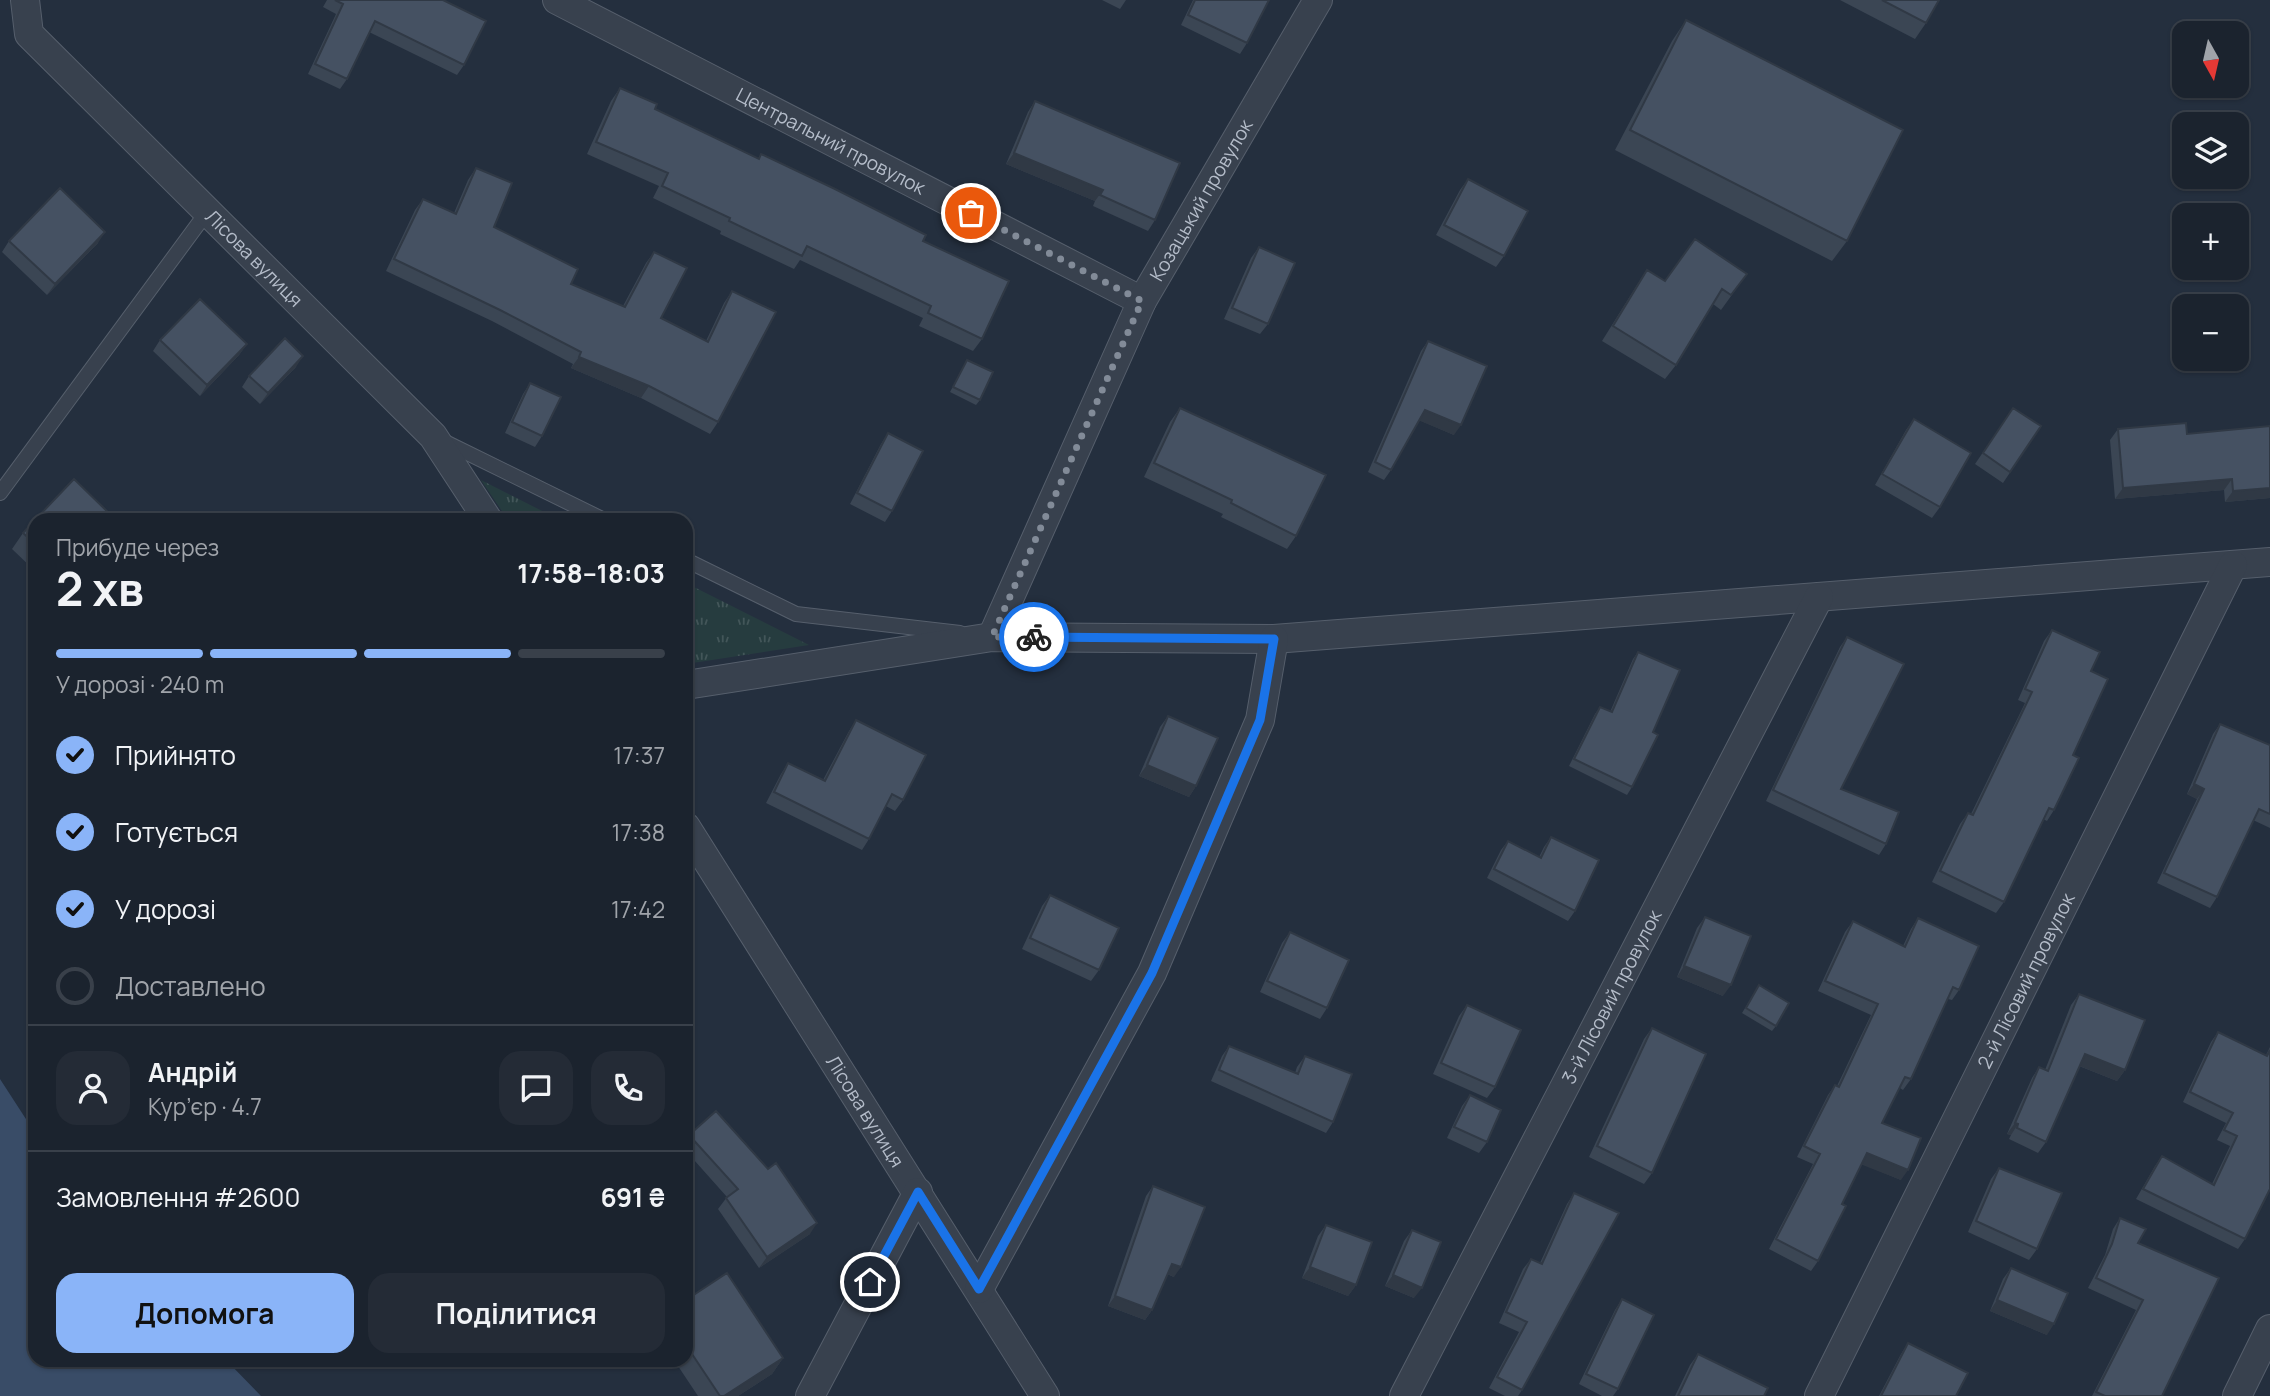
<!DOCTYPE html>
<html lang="uk">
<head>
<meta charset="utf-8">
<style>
	body { margin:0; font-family:Manrope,sans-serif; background:#242b36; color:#f1f3f6; height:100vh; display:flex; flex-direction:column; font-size:26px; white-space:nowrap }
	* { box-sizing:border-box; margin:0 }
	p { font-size:23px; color:#a0a4aa }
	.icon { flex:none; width:38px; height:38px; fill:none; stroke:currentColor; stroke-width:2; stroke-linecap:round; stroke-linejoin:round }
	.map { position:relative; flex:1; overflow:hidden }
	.side { position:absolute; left:28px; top:513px; width:665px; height:854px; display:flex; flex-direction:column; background:#1b232e; border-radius:21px; box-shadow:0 2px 5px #0004,0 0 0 2px #39404a }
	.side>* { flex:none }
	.needle { width:46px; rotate:172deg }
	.fabs { position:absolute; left:2172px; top:21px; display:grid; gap:14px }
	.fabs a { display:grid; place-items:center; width:77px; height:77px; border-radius:14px; background:#1b232e; box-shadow:0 2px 5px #0004,0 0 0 2px #39404a; font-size:35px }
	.pin { position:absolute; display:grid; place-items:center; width:60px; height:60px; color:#fff; margin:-30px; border:4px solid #fff; border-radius:50%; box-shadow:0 2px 7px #0007 }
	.courier { position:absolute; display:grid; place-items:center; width:70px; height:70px; margin:-35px; border:5px solid #1a73e8; border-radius:50%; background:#fff; color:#222; box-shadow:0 2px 9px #0007 }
	.headline em { font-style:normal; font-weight:700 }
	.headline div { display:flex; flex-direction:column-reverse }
	.headline { display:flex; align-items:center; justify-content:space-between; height:119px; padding:0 28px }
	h1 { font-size:46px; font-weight:700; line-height:52px }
	.bar { display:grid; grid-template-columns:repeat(4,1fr); gap:10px 7px; align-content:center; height:84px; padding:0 28px }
	.bar i { height:9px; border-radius:5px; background:#39404a }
	.bar .on { background:#8ab4f8 }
	.bar p { grid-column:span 4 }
	.line { display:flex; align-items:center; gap:18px; padding:0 28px; border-top:2px solid #39404a }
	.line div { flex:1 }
	.round { display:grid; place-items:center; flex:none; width:74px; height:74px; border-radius:21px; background:#242b36 }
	ol { padding:0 28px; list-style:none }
	li { display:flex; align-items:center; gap:21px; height:77px }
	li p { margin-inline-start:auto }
	li .icon { padding:7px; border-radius:50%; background:#8ab4f8; color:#111; stroke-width:4 }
	li:last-child { color:#a0a4aa }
	li i { width:38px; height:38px; border:4px solid #39404a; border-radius:50% }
	.button { display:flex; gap:14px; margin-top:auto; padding:14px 28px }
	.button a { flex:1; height:80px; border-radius:21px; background:#8ab4f8; color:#111; font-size:28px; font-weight:700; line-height:80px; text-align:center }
	.button a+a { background:#242b36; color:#f1f3f6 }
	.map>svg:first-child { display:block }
	.grass { fill:url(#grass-tufts) }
	.water { fill:#394c67 }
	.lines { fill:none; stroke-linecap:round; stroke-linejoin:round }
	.lane-casing { stroke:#565f6c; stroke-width:16 }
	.street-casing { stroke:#565f6c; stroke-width:30 }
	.lane { stroke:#38414e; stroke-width:14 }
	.street { stroke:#38414e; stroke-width:28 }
	.wall { fill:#3b4654 }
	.shaded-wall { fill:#303945 }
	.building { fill:#455162; stroke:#303945; stroke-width:2 }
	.done { stroke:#828b98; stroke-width:7; stroke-dasharray:0 12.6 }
	.route { stroke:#1a73e8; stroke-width:9 }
	.labels { text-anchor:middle; stroke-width:7; stroke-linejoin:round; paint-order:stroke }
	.street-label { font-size:19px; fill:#b4bcc9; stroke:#1d2633 }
</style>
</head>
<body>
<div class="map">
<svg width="2270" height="1396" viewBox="0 0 2270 1396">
	<defs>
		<pattern id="grass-tufts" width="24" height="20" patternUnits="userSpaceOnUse" patternTransform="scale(1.75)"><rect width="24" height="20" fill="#263c3f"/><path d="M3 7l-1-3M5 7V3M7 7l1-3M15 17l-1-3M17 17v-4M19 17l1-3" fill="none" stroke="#435659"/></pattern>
	</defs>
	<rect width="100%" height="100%" fill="#242f3e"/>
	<path class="grass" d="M 481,480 L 560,520 L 508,520 Z
		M 686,583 L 809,645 L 686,664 Z"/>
	<path class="water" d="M 0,1079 L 35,1133 L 35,1360 L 226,1360 L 261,1396 L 0,1396 Z"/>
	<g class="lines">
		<defs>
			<path id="lane" d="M 441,440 L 604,520
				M 0,493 L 207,212
				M 686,560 L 796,614 L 960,633"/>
			<g id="street">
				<path id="s1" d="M 25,0 L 29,34 L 433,436 L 488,520"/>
				<path id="s2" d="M 557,0 L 1142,301"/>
				<path id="s3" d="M 992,637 L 1142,301 L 1318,0"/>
				<path d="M 686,685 L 992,637 L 1274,639 L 2270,562"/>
				<path id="s4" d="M 686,827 L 1045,1396"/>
				<path d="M 979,1289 L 1152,973 L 1260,720 L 1274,639"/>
				<path d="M 810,1396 L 918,1192"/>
				<path id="s5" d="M 1404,1396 L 1819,597"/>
				<path id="s6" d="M 1819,1396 L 2233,565"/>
				<path d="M 2237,1396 L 2270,1329"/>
			</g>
		</defs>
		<use href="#lane" class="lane-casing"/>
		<use href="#street" class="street-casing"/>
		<use href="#lane" class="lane"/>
		<use href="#street" class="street"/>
	</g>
	<path class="wall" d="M 327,0 L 443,0 L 464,65 L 457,75 L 369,32 L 347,79 L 340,89 L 308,74 L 336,14 L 323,7 Z
		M 1102,0 L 1126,0 L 1120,9 Z
		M 1193,0 L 1269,0 L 1247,43 L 1240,54 L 1181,25 Z
		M 1840,0 L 1939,0 L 1926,23 L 1915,39 Z
		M 1686,20 L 1847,241 L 1832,261 L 1615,150 L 1672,41 Z
		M 620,88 L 655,109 L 758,159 L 761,154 L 923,241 L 982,339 L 973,351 L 919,326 L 923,318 L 800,260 L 794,269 L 720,234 L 721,231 L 653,198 L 659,186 L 587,154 L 611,101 Z
		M 1035,101 L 1155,220 L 1148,231 L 1093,206 L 1095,201 L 1006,164 L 1028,112 Z
		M 476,168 L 494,227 L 571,284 L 623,306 L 646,263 L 654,252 L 661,318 L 706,341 L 724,303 L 732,291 L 718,422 L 710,434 L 641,398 L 571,368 L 573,364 L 492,321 L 386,271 L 415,210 L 423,199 L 454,213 L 468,180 Z
		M 1468,179 L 1504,256 L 1496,267 L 1436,235 L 1460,190 Z
		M 9,241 L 98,243 L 47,295 L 2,252 Z
		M 1259,247 L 1268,324 L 1260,334 L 1224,319 L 1251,258 Z
		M 1647,270 L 1665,281 L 1747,274 L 1721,310 L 1713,304 L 1676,365 L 1665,379 L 1602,341 L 1637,285 Z
		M 160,340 L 247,344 L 239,355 L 200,396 L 153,351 Z
		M 1428,341 L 1454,435 L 1419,420 L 1391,470 L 1384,480 L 1368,472 L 1421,351 Z
		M 967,360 L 980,400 L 976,405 L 950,392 Z
		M 296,367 L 260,404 L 242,387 L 249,376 Z
		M 530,383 L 542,436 L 535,447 L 505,433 L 523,394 Z
		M 1180,408 L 1296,536 L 1287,549 L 1221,517 L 1223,514 L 1144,477 L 1170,422 Z
		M 2013,408 L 2041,426 L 2003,483 L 1975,464 Z
		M 1914,419 L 1940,507 L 1932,518 L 1875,485 L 1906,430 Z
		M 2118,429 L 2187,434 L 2270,498 L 2225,502 L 2224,490 L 2115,499 L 2110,440 Z
		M 888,433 L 892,511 L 885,522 L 850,504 L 881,444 Z
		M 35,520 L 35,571 L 12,549 L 23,533 Z
		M 2052,630 L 2091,671 L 2073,755 L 2054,810 L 2047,821 L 2043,819 L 2004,902 L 1996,913 L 1932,882 L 1960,824 L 1968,813 L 1971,814 L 2025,703 L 2018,700 L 2044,641 Z
		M 1847,637 L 1841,789 L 1886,844 L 1879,855 L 1766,801 L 1840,647 Z
		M 1638,652 L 1653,732 L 1632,787 L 1627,795 L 1569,766 L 1595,714 L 1600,707 L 1610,712 L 1633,659 Z
		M 1168,716 L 1196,786 L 1189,797 L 1139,776 L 1160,727 Z
		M 856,720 L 903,800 L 895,811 L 886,806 L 869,839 L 862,850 L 766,803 L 781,774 L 788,763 L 823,780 L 849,731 Z
		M 2220,724 L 2270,745 L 2270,828 L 2253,820 L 2217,897 L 2210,908 L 2157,883 L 2197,799 L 2187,794 L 2213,734 Z
		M 1551,837 L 1575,911 L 1568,921 L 1487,878 L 1501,850 L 1508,841 L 1539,857 L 1544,847 Z
		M 1050,895 L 1099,970 L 1091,981 L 1022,949 L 1042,906 Z
		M 1705,917 L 1723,996 L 1677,977 L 1697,928 Z
		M 1918,918 L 1959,990 L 1952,1000 L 1948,999 L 1911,1079 L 1903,1090 L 1900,1088 L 1882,1123 L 1901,1180 L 1862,1164 L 1842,1204 L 1818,1261 L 1811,1271 L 1769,1249 L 1813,1164 L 1797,1157 L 1828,1095 L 1835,1085 L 1837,1086 L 1871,1015 L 1818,991 L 1845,932 L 1853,921 L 1903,946 L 1911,929 Z
		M 1290,932 L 1327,1008 L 1320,1019 L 1260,992 L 1282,943 Z
		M 1759,985 L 1776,1026 L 1772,1031 L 1742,1013 Z
		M 2079,994 L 2125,1070 L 2117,1081 L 2079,1066 L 2046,1142 L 2038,1153 L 2009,1139 L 2011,1135 L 2007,1134 L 2032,1078 L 2039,1067 L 2045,1070 L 2071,1005 Z
		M 1467,1005 L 1495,1087 L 1487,1098 L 1433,1074 L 1459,1016 Z
		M 1652,1028 L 1652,1173 L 1644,1184 L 1589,1157 L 1644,1039 Z
		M 2218,1032 L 2266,1055 L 2270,1047 L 2270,1189 L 2245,1239 L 2238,1249 L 2136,1199 L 2155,1166 L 2162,1156 L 2212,1184 L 2230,1146 L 2217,1140 L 2226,1123 L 2183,1102 L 2211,1042 Z
		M 1229,1046 L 1295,1073 L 1297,1067 L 1305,1056 L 1333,1122 L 1326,1133 L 1211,1081 L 1222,1056 Z
		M 1470,1095 L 1487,1142 L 1479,1153 L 1447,1138 L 1462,1106 Z
		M 689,1135 L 810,1234 L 759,1268 L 718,1209 L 727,1197 L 686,1151 L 686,1139 Z
		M 1999,1168 L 2037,1249 L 2029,1260 L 1968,1232 L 1991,1179 Z
		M 1153,1186 L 1174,1277 L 1167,1274 L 1152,1310 L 1145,1320 L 1108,1306 L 1146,1196 Z
		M 1574,1193 L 1522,1390 L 1518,1396 L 1505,1396 L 1489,1388 L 1519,1332 L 1499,1323 L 1523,1269 L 1531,1259 L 1540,1263 L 1567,1204 Z
		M 2120,1218 L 2138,1243 L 2162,1396 L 2092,1396 L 2136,1310 L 2088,1288 L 2105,1255 L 2113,1229 Z
		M 1326,1225 L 1356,1285 L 1348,1296 L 1302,1278 L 1318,1236 Z
		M 1412,1230 L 1414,1298 L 1385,1286 L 1404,1241 Z
		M 2011,1268 L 2047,1335 L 1990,1311 L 2003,1279 Z
		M 1622,1299 L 1618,1389 L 1613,1396 L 1602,1396 L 1579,1384 L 1615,1310 Z
		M 686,1300 L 783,1358 L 772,1374 L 738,1396 L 698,1396 L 674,1360 L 686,1360 Z
		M 1908,1343 L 1956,1396 L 1879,1396 L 1901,1354 Z
		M 1698,1354 L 1764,1396 L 1675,1396 L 1690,1365 Z"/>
	<path class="shaded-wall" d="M 1014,153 L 1103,190 L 1095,201 L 1006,164 Z
		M 105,232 L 98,243 L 47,295 L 55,284 Z
		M 247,344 L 239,355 L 200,396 L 207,385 Z
		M 303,356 L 296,367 L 260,404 L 268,393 Z
		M 579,357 L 649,386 L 641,398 L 571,368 Z
		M 1425,410 L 1461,425 L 1454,435 L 1418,420 Z
		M 2232,479 L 2224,490 L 2115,499 L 2123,488 Z
		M 2270,488 L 2270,498 L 2225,502 L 2233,491 Z
		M 1147,765 L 1196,786 L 1189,797 L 1139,776 Z
		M 2194,784 L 2204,789 L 2197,799 L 2187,794 Z
		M 1684,966 L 1731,985 L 1723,996 L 1677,977 Z
		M 2085,1054 L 2125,1070 L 2117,1081 L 2077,1065 Z
		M 2015,1123 L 2018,1124 L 2011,1135 L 2007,1134 Z
		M 1867,1153 L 1908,1170 L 1901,1180 L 1860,1164 Z
		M 817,1223 L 810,1234 L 759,1268 L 767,1257 Z
		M 1172,1264 L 1181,1267 L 1174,1277 L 1165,1273 Z
		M 1310,1267 L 1356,1285 L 1348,1296 L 1302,1278 Z
		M 1393,1275 L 1422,1288 L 1414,1298 L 1385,1286 Z
		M 1115,1296 L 1152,1310 L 1145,1320 L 1108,1306 Z
		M 1997,1300 L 2054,1324 L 2047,1335 L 1990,1311 Z
		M 783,1358 L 772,1374 L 738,1396 L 724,1396 Z"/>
	<path class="building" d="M 335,0 L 443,0 L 486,21 L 464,65 L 375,21 L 347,79 L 315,64 L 343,4 Z
		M 1195,0 L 1269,0 L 1247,43 L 1188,15 Z
		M 1882,0 L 1939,0 L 1926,23 Z
		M 1686,20 L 1903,130 L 1847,241 L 1630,130 Z
		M 620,88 L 657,104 L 655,109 L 759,159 L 761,154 L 835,189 L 926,235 L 923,241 L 1009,281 L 982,339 L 928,313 L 931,306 L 807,246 L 802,256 L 729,221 L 730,218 L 662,186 L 668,173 L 596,142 Z
		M 1035,101 L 1180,163 L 1155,220 L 1100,195 L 1103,190 L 1014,153 Z
		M 476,168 L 512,183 L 494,227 L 578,269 L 571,284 L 625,307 L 654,252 L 687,268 L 661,318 L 708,342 L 732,291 L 776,312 L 718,422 L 649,386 L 579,357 L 581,352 L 500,310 L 394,259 L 423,199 L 456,214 Z
		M 1468,179 L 1528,211 L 1504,256 L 1444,225 Z
		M 60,188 L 105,232 L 55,284 L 9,241 Z
		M 1695,239 L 1747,274 L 1731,295 L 1722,289 L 1676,365 L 1613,326 L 1647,270 L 1665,281 Z
		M 1259,247 L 1295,263 L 1268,324 L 1232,308 Z
		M 200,299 L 247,344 L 207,385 L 160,340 Z
		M 285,338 L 303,356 L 268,393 L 249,376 Z
		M 1428,341 L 1487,366 L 1461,425 L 1425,410 L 1391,470 L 1375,462 Z
		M 967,360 L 993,372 L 980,400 L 953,387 Z
		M 530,383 L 561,397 L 542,436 L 512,422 Z
		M 1180,408 L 1326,475 L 1296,536 L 1231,503 L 1232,500 L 1154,463 Z
		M 2013,408 L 2041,426 L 2010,472 L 1983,453 Z
		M 1914,419 L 1971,453 L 1940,507 L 1882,474 Z
		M 2186,423 L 2187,434 L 2270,426 L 2270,488 L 2233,491 L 2232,479 L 2123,488 L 2118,429 Z
		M 888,433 L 923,451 L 892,511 L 857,493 Z
		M 74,479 L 116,520 L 35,520 Z
		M 35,520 L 35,544 L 23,533 Z
		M 2052,630 L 2100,652 L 2091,671 L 2108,679 L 2073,755 L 2079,758 L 2054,810 L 2049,808 L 2004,902 L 1940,871 L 1968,813 L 1973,815 L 2032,692 L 2025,689 Z
		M 1847,637 L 1904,664 L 1841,789 L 1899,812 L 1886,844 L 1773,790 Z
		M 1638,652 L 1680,670 L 1653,732 L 1658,735 L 1632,787 L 1574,759 L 1600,707 L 1612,712 Z
		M 1168,716 L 1218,738 L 1196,786 L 1147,765 Z
		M 856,720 L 926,755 L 903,800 L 892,794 L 869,839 L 774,792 L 788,763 L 825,781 Z
		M 2220,724 L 2270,745 L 2270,814 L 2259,809 L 2217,897 L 2164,873 L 2204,789 L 2194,784 Z
		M 1551,837 L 1599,860 L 1575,911 L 1494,869 L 1508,841 L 1541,858 Z
		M 1050,895 L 1119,928 L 1099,970 L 1030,938 Z
		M 1705,917 L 1751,936 L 1731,985 L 1684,966 Z
		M 1918,918 L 1979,946 L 1959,990 L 1953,987 L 1911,1079 L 1905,1077 L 1882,1123 L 1921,1138 L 1908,1170 L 1867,1153 L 1842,1204 L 1846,1206 L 1818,1261 L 1776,1239 L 1820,1154 L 1804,1146 L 1835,1085 L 1839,1087 L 1878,1004 L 1825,981 L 1853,921 L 1905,947 Z
		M 1290,932 L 1349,960 L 1327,1008 L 1267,981 Z
		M 1759,985 L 1789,1003 L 1776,1026 L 1746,1008 Z
		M 2079,994 L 2145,1020 L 2125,1070 L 2085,1054 L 2046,1142 L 2017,1128 L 2018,1124 L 2015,1123 L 2039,1067 L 2048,1071 Z
		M 1467,1005 L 1521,1030 L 1495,1087 L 1441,1063 Z
		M 1652,1028 L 1706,1054 L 1652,1173 L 1597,1146 Z
		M 2218,1032 L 2267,1056 L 2270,1050 L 2270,1189 L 2245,1239 L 2143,1189 L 2162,1156 L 2214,1185 L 2237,1136 L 2224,1130 L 2233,1113 L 2190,1092 Z
		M 1229,1046 L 1298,1074 L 1305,1056 L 1352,1074 L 1333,1122 L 1219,1070 Z
		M 1470,1095 L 1501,1110 L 1487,1142 L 1454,1127 Z
		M 716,1111 L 768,1169 L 776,1163 L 817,1223 L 767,1257 L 726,1198 L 738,1189 L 689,1135 Z
		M 1999,1168 L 2062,1193 L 2037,1249 L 1976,1221 Z
		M 1153,1186 L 1205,1207 L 1181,1267 L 1172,1264 L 1152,1310 L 1115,1296 Z
		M 1574,1193 L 1619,1213 L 1522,1390 L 1497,1377 L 1527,1322 L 1506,1312 L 1531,1259 L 1542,1264 Z
		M 2120,1218 L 2146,1229 L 2138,1243 L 2219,1278 L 2162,1396 L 2105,1396 L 2096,1392 L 2143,1300 L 2096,1278 L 2112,1244 Z
		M 1326,1225 L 1372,1242 L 1356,1285 L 1310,1267 Z
		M 1412,1230 L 1441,1242 L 1422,1288 L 1393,1275 Z
		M 2011,1268 L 2068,1293 L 2054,1324 L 1997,1300 Z
		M 727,1273 L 783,1358 L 724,1396 L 720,1396 L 686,1345 L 686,1300 Z
		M 1622,1299 L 1654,1315 L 1618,1389 L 1586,1374 Z
		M 1908,1343 L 1968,1373 L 1956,1396 L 1881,1396 Z
		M 1698,1354 L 1768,1388 L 1764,1396 L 1678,1396 Z"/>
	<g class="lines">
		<path class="done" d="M 971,213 L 1142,301 L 992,637 L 1034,637"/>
		<path class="route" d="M 870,1282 L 918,1192 L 979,1289 L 1152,973 L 1260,720 L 1274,639 L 1034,637"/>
	</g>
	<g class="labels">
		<g class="street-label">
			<text dy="7" stroke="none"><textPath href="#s2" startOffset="308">Центральний провулок</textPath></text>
			<text dy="7" stroke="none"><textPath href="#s3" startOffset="485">Козацький провулок</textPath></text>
			<text dy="7" stroke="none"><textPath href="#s1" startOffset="352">Лісова вулиця</textPath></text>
			<text dy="7" stroke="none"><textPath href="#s6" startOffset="464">2-й Лісовий провулок</textPath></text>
			<text dy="7" stroke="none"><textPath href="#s5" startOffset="450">3-й Лісовий провулок</textPath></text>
			<text dy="7" stroke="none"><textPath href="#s4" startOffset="336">Лісова вулиця</textPath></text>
		</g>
	</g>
</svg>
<div class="fabs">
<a><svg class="needle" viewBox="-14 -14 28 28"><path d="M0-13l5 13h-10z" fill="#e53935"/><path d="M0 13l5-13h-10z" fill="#a0a4aa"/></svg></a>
<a><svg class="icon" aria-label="layers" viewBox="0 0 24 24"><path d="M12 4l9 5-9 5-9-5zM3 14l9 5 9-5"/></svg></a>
<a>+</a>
<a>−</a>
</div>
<div class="pin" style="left:971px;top:213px;background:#ea580c"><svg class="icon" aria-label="bag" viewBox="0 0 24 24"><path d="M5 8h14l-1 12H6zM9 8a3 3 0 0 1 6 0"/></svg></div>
<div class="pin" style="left:870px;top:1282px;background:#1f2937"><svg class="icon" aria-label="home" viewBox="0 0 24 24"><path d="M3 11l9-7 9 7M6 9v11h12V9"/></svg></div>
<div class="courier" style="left:1034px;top:637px"><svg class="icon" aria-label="bike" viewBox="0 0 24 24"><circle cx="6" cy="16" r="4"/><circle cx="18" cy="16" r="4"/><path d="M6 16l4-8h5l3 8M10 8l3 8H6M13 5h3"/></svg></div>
<section class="side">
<div class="headline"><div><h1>2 хв</h1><p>Прибуде через</p></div><em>17:58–18:03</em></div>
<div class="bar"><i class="on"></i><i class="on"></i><i class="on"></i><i></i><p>У дорозі · 240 m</p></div>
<ol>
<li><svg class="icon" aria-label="check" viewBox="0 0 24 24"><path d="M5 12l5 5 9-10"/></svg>Прийнято<p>17:37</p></li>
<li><svg class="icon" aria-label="check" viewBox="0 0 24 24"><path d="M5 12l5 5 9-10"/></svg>Готується<p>17:38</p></li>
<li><svg class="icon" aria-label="check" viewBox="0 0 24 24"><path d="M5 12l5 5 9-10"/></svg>У дорозі<p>17:42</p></li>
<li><i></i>Доставлено</li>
</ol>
<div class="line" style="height:126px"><a class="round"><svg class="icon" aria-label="person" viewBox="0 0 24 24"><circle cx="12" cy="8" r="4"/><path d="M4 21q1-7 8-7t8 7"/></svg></a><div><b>Андрій</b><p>Кур’єр · 4.7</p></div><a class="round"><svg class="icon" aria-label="chat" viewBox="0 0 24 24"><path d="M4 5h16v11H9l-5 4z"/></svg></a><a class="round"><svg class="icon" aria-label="phone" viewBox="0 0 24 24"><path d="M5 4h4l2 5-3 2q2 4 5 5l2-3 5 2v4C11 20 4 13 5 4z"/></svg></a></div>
<div class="line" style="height:91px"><div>Замовлення #2600</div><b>691 ₴</b></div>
<div class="button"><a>Допомога</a><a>Поділитися</a></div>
</section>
</div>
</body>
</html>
